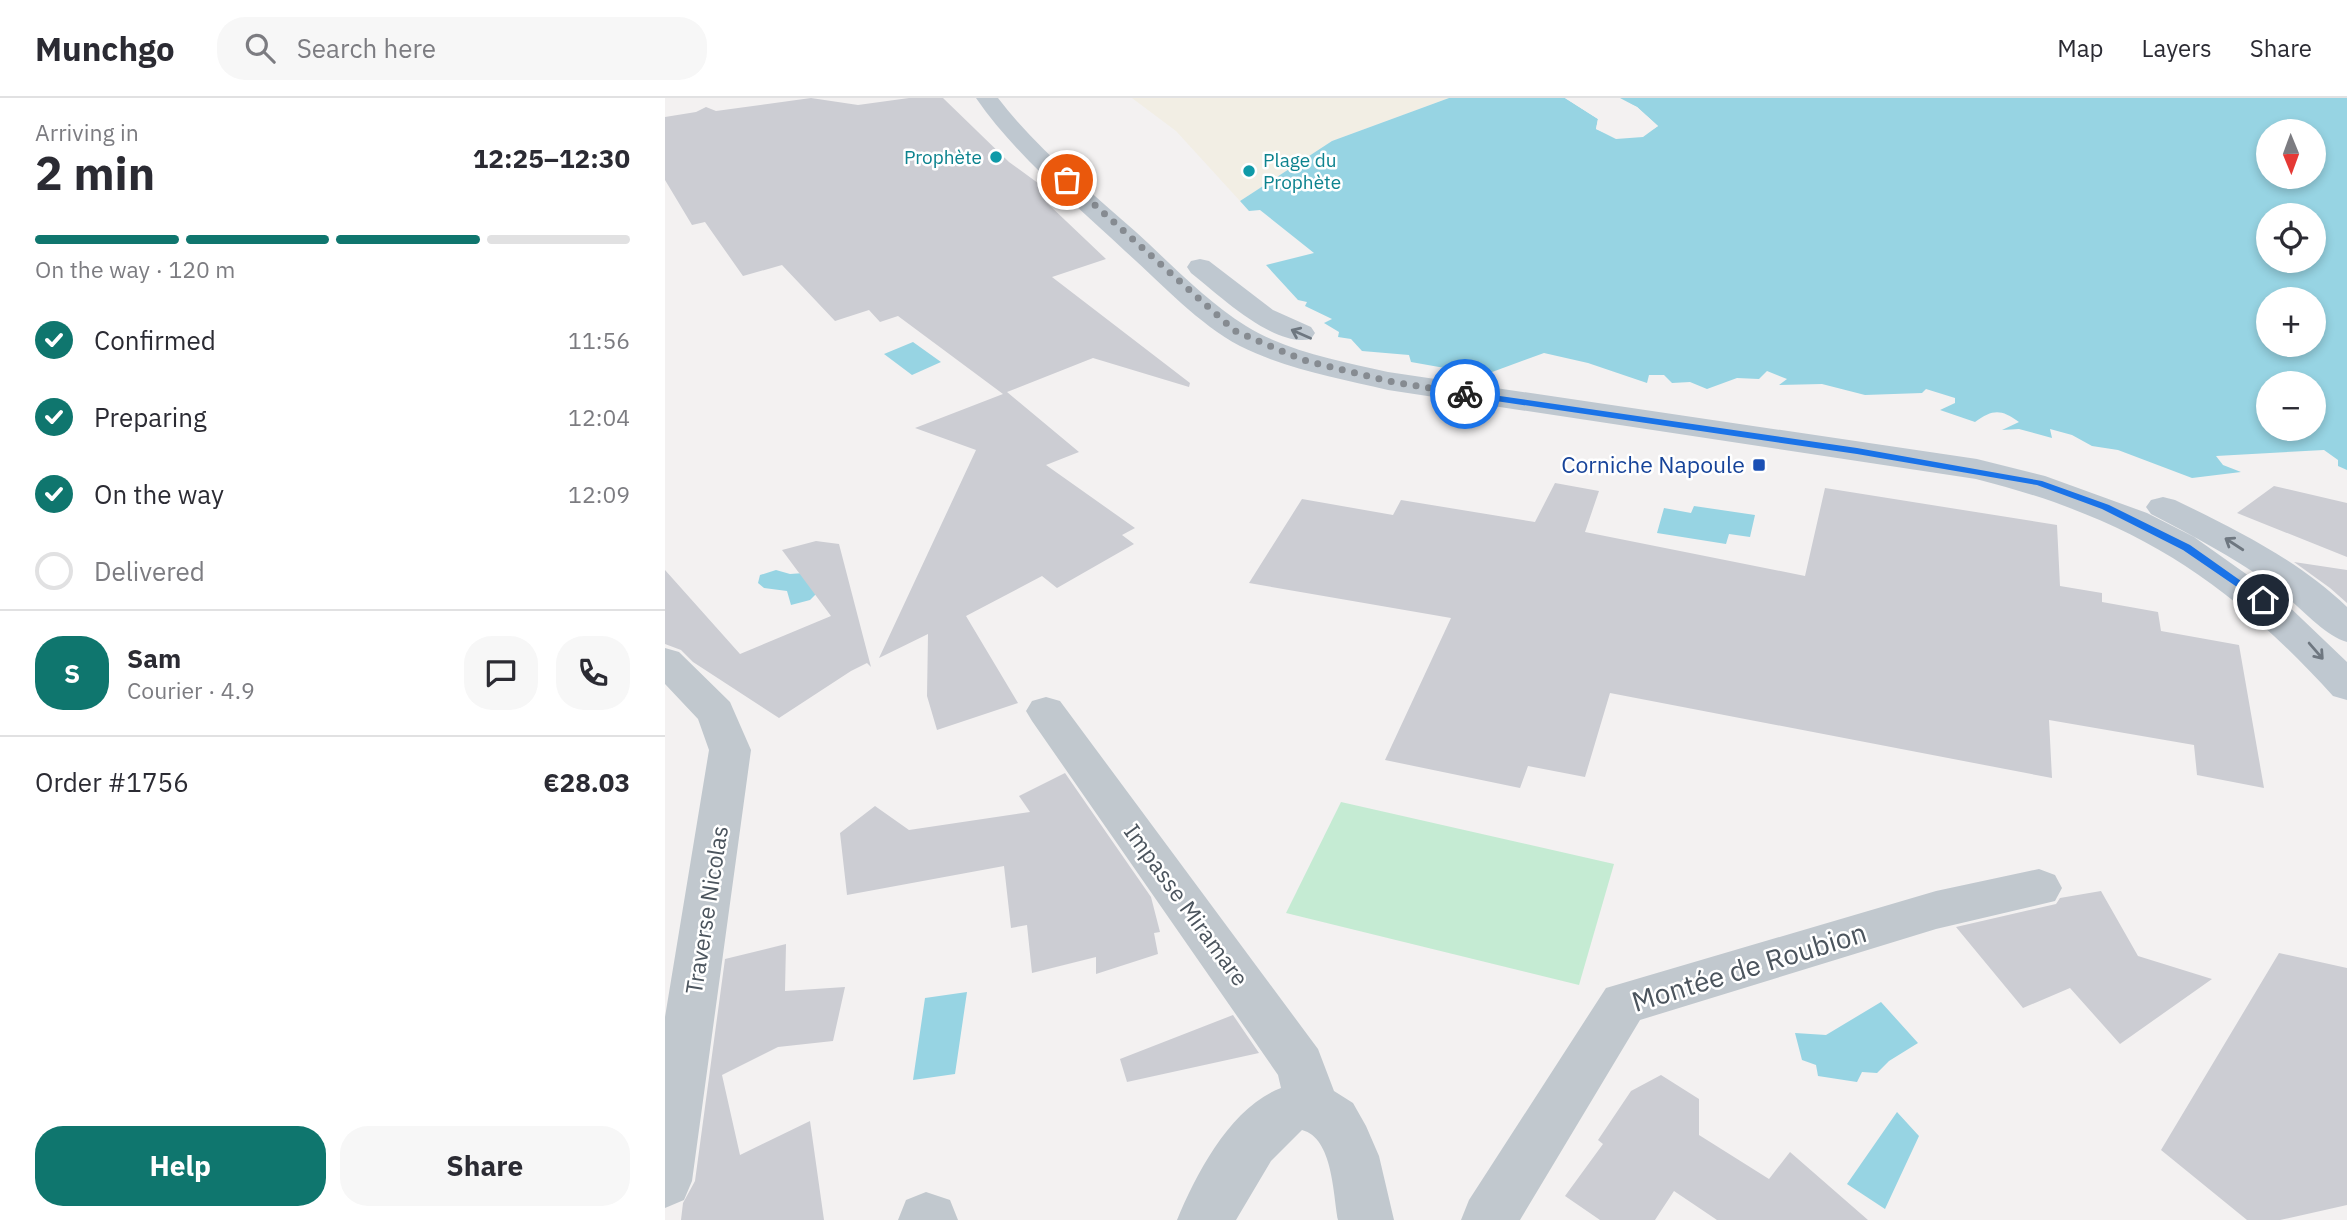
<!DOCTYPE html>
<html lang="en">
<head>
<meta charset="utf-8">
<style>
	body { margin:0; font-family:"IBM Plex Sans",sans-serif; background:#f7f7f7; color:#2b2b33; height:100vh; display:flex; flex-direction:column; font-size:26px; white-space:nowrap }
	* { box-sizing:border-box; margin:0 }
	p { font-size:23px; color:#7c7c81 }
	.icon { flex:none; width:38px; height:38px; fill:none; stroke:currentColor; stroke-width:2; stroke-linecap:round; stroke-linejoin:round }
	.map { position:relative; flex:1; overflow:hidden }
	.panel { display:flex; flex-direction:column; background:#fff; width:665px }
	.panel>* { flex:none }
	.needle { width:46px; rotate:179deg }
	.fabs { position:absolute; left:1591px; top:21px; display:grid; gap:14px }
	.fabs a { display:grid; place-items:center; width:70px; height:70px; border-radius:50%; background:#fff; box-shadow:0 4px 10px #0003; font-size:35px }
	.pin { position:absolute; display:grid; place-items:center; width:60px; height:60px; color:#fff; margin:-30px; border:4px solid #fff; border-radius:50%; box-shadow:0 2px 7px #0007 }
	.courier { position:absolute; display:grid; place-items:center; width:70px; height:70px; margin:-35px; border:5px solid #1a73e8; border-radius:50%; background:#fff; color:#222; box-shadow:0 2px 9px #0007 }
	.headline em { font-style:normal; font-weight:700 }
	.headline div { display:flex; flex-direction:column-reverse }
	.headline { display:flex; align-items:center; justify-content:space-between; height:119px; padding:0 35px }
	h1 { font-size:46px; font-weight:700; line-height:52px }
	.bar { display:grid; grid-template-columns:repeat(4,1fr); gap:10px 7px; align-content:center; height:84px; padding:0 35px }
	.bar i { height:9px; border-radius:5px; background:#e1e1e2 }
	.bar .selected { background:#0f766e }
	.bar p { grid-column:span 4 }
	.line { display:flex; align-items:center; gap:18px; padding:0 35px; border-top:2px solid #e1e1e2 }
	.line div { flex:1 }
	.round { display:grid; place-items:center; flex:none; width:74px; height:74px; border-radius:28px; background:#f7f7f7 }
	ol { padding:0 35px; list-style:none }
	li { display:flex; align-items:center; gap:21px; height:77px }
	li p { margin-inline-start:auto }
	li .icon { padding:7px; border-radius:50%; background:#0f766e; color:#fff; stroke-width:4 }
	li:last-child { color:#7c7c81 }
	li i { width:38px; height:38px; border:4px solid #e1e1e2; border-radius:50% }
	.primary-button { display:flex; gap:14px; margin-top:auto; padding:14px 35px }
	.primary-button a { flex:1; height:80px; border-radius:28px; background:#0f766e; color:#fff; font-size:28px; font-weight:700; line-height:80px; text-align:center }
	.primary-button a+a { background:#f7f7f7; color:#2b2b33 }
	header { display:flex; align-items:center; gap:42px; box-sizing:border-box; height:98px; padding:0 35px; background:#fff; border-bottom:2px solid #e1e1e2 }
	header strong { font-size:33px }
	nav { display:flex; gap:38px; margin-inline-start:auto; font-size:24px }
	.search { width:490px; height:63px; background:#f7f7f7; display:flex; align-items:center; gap:18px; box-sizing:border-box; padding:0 24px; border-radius:28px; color:#7c7c81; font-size:26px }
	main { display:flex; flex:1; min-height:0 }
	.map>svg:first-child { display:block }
	.green { fill:#c5ebd3 }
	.sand { fill:#f2eee4 }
	.water { fill:#97d4e3; fill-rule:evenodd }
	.pier { fill:#f3f1f1 }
	.building { fill:#cccdd3 }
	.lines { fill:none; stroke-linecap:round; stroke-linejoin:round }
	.minor { fill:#c1c8ce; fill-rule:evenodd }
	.secondary { fill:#bfc8d0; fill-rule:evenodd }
	.oneway { stroke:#6e7780 }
	.route { fill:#1a73e8 }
	.done { stroke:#868b91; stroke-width:7; stroke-dasharray:0 12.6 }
	.culture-dot { fill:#0f9aa8; stroke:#fff; stroke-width:2.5 }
	.transit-dot { fill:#1a4fb4; stroke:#fff; stroke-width:2.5 }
	.labels { text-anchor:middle; stroke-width:5; stroke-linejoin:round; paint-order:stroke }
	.far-culture-label { font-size:19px; fill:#0d838f; stroke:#fff; text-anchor:end }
	.transit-label { font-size:23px; fill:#164399; stroke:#fff; text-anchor:end }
	.street-label { font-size:23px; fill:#4b545d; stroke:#fff }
	.near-street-label { font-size:28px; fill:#4b545d; stroke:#fff }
</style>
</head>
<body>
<header>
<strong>Munchgo</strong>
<div class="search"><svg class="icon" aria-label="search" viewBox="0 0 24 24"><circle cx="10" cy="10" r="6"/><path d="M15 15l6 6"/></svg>Search here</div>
<nav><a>Map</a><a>Layers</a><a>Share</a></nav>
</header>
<main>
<section class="panel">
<div class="headline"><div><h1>2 min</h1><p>Arriving in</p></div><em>12:25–12:30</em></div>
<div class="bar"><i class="selected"></i><i class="selected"></i><i class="selected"></i><i></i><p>On the way · 120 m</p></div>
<ol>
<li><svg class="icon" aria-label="check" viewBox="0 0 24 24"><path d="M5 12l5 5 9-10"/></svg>Confirmed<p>11:56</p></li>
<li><svg class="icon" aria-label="check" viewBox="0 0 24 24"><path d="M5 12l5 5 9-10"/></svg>Preparing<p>12:04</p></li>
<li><svg class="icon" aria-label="check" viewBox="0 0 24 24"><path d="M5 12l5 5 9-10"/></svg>On the way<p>12:09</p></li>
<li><i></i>Delivered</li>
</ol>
<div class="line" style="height:126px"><b class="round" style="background:#0f766e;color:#fff">S</b><div><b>Sam</b><p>Courier · 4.9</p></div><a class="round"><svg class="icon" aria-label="chat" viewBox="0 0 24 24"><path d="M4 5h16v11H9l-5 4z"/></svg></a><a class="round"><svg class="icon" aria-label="phone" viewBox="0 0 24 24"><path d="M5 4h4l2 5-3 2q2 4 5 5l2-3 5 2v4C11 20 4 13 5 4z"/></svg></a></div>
<div class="line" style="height:91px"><div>Order #1756</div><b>€28.03</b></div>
<div class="primary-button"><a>Help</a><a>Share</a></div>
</section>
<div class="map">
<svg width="1682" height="1122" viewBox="0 0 1682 1122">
	<rect width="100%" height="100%" fill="#f3f1f1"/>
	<path class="green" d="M 676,704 L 949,766 L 914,887 L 621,815 Z"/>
	<path class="sand" d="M 467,0 L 784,0 L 667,43 L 575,103 L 511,33 Z"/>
	<path class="water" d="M 784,0 L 900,0 L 933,21 L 931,31 C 955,42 971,43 993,28 L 972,9 L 955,0 L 1682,0 L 1682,372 L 1673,368 L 1673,362 L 1659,352 L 1551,358 L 1558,367 L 1576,374 L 1527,380 L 1453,352 L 1427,348 L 1407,337 L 1385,331 L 1387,340 L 1354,331 L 1337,332 L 1354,324 C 1336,311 1328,311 1310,324 L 1275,312 L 1290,305 L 1290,300 L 1261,291 L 1257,295 L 1200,297 L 1157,286 L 1114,287 L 1122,281 L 1102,273 L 1094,281 L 1072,280 L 1042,291 L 1025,284 L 1007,285 L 999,277 L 984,277 L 982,285 L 923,265 L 879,255 L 819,277 L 746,264 L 744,257 L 697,253 L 686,241 L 673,239 L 674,234 L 659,225 L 667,221 L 640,208 L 642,204 L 633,202 L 601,167 L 649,155 L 595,112 L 584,113 L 575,103 L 667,43 ZM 1603,33 L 1648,33 L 1648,79 L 1603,79 ZM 1603,117 L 1648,117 L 1648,163 L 1603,163 ZM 1603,201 L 1648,201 L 1648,247 L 1603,247 ZM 1603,285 L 1648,285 L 1648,331 L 1603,331 Z
		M 248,244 L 276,264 L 247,277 L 219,256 Z
		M 1029,408 L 1090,417 L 1085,439 L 1064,436 L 1061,446 L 992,435 L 999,410 L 1026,415 Z
		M 111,472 L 125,476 L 139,475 L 152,495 L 145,502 L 126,507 L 122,493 L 99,490 L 93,485 L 95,477 Z
		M 302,894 L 290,976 L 248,982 L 260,900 Z
		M 1216,904 L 1253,945 L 1224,963 L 1212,975 L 1197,974 L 1192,984 L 1153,978 L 1151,967 L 1137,962 L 1130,935 L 1161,937 Z
		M 1232,1014 L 1254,1038 L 1220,1111 L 1182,1086 Z"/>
	<path class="pier" d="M 900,0 L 907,0 L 925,10 L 936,19 L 935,29 L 952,37 L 976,35 L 988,28 L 951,0 L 972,9 L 993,28 L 978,39 L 951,41 L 931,31 L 933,21 Z"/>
	<path class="building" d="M 146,0 L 193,7 L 244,0 L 278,0 L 344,64 L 388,96 L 381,104 L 441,161 L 387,179 L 525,285 L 524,289 L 428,260 L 342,294 L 414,354 L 381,367 L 470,430 L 457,437 L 469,446 L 392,490 L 377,478 L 301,518 L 353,605 L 272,632 L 262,598 L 263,536 L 214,560 L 311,352 L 250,330 L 338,296 L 233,218 L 215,224 L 204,212 L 170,223 L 117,167 L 78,178 L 40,124 L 27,127 L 0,82 L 0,19 L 31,14 L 41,9 L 51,13 Z
		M 890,385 L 934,393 L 920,434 L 1140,478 L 1160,390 L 1392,427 L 1395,488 L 1437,495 L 1437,504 L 1493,514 L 1496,533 L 1574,547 L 1599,690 L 1532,677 L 1529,647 L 1384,622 L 1387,680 L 945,595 L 920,679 L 863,668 L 855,690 L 720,662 L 786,520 L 584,485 L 637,401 L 728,417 L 736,402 L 870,424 Z
		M 1609,388 L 1682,405 L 1682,459 L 1572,415 Z
		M 151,443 L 174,446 L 206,569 L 202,565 L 186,573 L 114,620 L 28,564 L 16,552 L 0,546 L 0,472 L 75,556 L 166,518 L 117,452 Z
		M 1629,464 L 1682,472 L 1682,505 L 1665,490 Z
		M 400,675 L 486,799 L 495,834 L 489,835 L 493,856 L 431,876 L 431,859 L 367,875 L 362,827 L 346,830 L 339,768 L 182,797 L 175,735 L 210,708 L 244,732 L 365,714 L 354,698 Z
		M 1436,793 L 1473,858 L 1547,881 L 1455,946 L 1405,890 L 1358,910 L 1291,829 L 1391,806 L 1395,800 Z
		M 121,846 L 120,893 L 180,889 L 168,943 L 113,949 L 57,977 L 75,1057 L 145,1023 L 159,1122 L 16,1122 L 18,1105 L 30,1083 L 60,861 Z
		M 1614,855 L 1682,870 L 1682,1107 L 1615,1122 L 1582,1122 L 1496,1052 Z
		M 568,917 L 594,955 L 462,984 L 455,961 Z
		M 996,977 L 1034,1001 L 1034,1037 L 1104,1081 L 1125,1054 L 1203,1122 L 1052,1122 L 1009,1093 L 990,1122 L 935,1122 L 900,1098 L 938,1046 L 933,1042 L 966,993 Z"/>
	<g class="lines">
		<path class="minor" d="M 0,550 L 14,554 L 65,604 L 86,652 L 27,1083 L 19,1102 L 0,1110 L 0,919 L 44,652 L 33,621 L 0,586 Z
			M 381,599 L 395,603 L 653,951 L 669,993 L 688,1005 L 701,1028 L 714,1058 L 729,1122 L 673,1122 C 668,1096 668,1040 637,1032 L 606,1063 L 571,1122 L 512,1122 C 532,1074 566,1009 616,990 L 613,977 L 367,623 L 361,613 L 367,603 Z
			M 1374,771 L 1390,777 L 1397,790 L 1390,803 L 1271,831 L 975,922 L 855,1122 L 796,1122 L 804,1102 L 941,890 L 1271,793 Z
			M 261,1094 L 285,1102 L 293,1122 L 233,1122 L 241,1102 Z"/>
		<path class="secondary" d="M 311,0 L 333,0 C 371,50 424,92 471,134 C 506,166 541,203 581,228 C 623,254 676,263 723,274 L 1312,361 L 1380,378 L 1482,415 L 1529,439 L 1615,500 L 1682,564 L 1682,602 L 1668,598 C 1561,480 1466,420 1311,381 L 723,292 C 673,280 621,271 575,248 C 532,225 496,185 460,153 C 409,105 351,58 311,0 Z
			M 535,161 L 544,163 L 608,212 L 646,229 L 650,235 L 646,241 C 609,250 554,197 526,175 L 522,169 L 526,163 Z
			M 1498,399 L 1510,402 C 1570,431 1633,462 1682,509 L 1682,544 C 1657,537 1628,501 1605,485 C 1567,459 1527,437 1486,416 L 1481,409 L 1486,402 Z"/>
	</g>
	<defs><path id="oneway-shaft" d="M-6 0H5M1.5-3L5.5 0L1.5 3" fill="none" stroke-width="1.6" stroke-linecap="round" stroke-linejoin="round" transform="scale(1.75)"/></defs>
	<g class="oneway">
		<use href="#oneway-shaft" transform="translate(636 236) rotate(-156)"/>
		<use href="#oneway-shaft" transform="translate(1569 446) rotate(-147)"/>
		<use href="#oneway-shaft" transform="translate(1651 553) rotate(49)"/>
	</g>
	<path class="route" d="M 800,293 L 1192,350 L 1377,383 L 1444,407 L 1525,447 L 1603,502 L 1594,504 L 1518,452 L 1437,411 L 1372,387 L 1192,356 L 797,298 Z"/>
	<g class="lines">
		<path class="done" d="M 402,82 L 570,233 L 638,262 L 723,283 L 800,296"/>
	</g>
	<g class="culture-dot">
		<circle cx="331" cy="59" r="7"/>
		<circle cx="584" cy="73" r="7"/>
	</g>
	<rect class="transit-dot" x="1087" y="360" width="14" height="14" rx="3.5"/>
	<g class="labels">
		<g class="far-culture-label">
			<text x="317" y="66">Prophète</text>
			<text x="598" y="69" text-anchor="start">Plage du<tspan x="598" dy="22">Prophète</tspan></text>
		</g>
		<g class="transit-label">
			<text x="1080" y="375">Corniche Napoule</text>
		</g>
		<g class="street-label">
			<text transform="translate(521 807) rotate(54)" y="8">Impasse Miramare</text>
			<text transform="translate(42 812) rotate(-81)" y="8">Traverse Nicolas</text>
		</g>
		<g class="near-street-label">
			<text transform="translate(1084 869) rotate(-17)" y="10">Montée de Roubion</text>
		</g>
	</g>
</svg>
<div class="fabs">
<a><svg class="needle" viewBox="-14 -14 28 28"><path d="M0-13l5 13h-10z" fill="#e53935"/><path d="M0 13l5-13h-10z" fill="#7c7c81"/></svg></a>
<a><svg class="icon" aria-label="locate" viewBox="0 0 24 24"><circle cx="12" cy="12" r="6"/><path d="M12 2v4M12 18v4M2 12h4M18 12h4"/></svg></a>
<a>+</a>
<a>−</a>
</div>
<div class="pin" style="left:402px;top:82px;background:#ea580c"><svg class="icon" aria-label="bag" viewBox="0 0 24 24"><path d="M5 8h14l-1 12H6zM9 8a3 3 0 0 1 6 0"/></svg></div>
<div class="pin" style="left:1598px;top:502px;background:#1f2937"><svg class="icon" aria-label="home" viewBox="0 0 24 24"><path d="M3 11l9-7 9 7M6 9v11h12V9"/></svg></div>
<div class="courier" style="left:800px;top:296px"><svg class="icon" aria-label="bike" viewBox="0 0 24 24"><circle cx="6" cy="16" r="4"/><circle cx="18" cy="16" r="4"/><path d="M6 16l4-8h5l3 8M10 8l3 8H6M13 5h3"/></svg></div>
</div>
</main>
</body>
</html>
